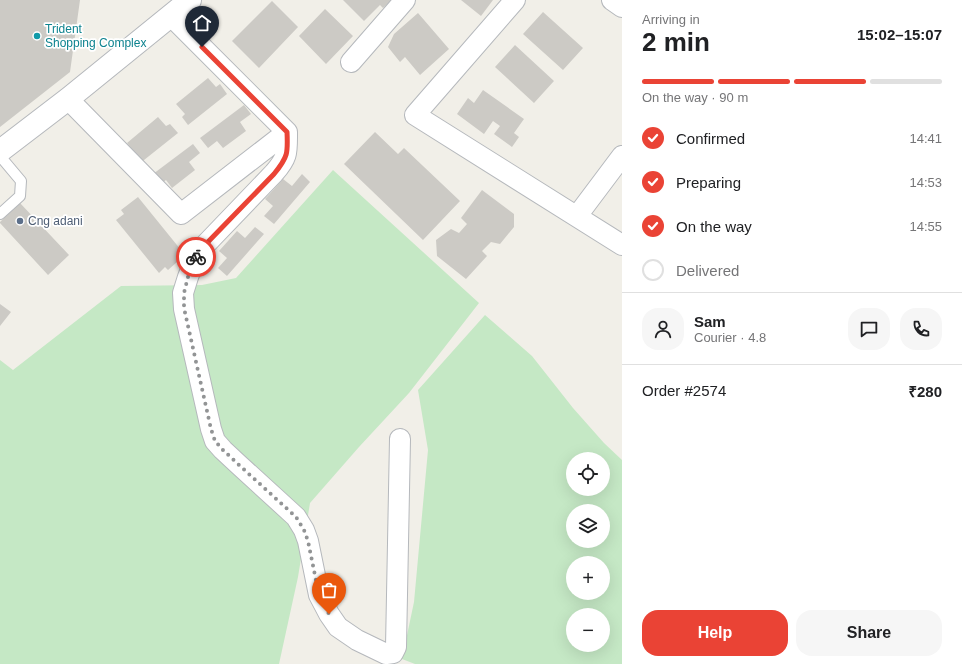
<!DOCTYPE html>
<html lang="en">
<head>
<meta charset="utf-8">
<style>
	body { margin:0; font-family:Arial,sans-serif; background:#f6f6f6; color:#202124; height:100vh; display:flex; flex-direction:column; font-size:15px; white-space:nowrap }
	* { box-sizing:border-box; margin:0 }
	p { font-size:13px; color:#757577 }
	.icon { flex:none; width:22px; height:22px; fill:none; stroke:currentColor; stroke-width:2; stroke-linecap:round; stroke-linejoin:round }
	.map { position:relative; flex:1; overflow:hidden }
	.drawer { display:flex; flex-direction:column; background:#fff; width:340px }
	.drawer>* { flex:none }
	.controls { position:absolute; left:566px; top:452px; display:grid; gap:8px }
	.controls a { display:grid; place-items:center; width:44px; height:44px; border-radius:50%; background:#fff; box-shadow:0 4px 16px #0002; font-size:20px }
	.pin { position:absolute; display:grid; place-items:center; width:34px; height:34px; color:#fff; margin:-41px -17px; border-radius:50% 50% 50% 0; rotate:-45deg; box-shadow:0 0 4px #0007 }
	.pin .icon { rotate:45deg }
	.courier { position:absolute; display:grid; place-items:center; width:40px; height:40px; margin:-20px; border:3px solid #ea4335; border-radius:50%; background:#fff; color:#222; box-shadow:0 1px 5px #0007 }
	.overview em { font-style:normal; font-weight:700 }
	.overview div { display:flex; flex-direction:column-reverse }
	.overview { display:flex; align-items:center; justify-content:space-between; height:68px; padding:0 20px }
	h1 { font-size:26px; font-weight:700; line-height:30px }
	.bar { display:grid; grid-template-columns:repeat(4,1fr); gap:6px 4px; align-content:center; height:48px; padding:0 20px }
	.bar i { height:5px; border-radius:3px; background:#e0e0e0 }
	.bar .active { background:#ea4335 }
	.bar p { grid-column:span 4 }
	.line { display:flex; align-items:center; gap:10px; padding:0 20px; border-top:1px solid #e0e0e0 }
	.line div { flex:1 }
	.round { display:grid; place-items:center; flex:none; width:42px; height:42px; border-radius:16px; background:#f6f6f6 }
	ol { padding:0 20px; list-style:none }
	li { display:flex; align-items:center; gap:12px; height:44px }
	li p { margin-inline-start:auto }
	li .icon { padding:4px; border-radius:50%; background:#ea4335; color:#fff; stroke-width:4 }
	li:last-child { color:#757577 }
	li i { width:22px; height:22px; border:2px solid #e0e0e0; border-radius:50% }
	.action { display:flex; gap:8px; margin-top:auto; padding:8px 20px }
	.action a { flex:1; height:46px; border-radius:16px; background:#ea4335; color:#fff; font-size:16px; font-weight:700; line-height:46px; text-align:center }
	.action a+a { background:#f6f6f6; color:#202124 }
	main { display:flex; flex:1; min-height:0 }
	.map>svg:first-child { display:block }
	.green { fill:#c5e8c5; fill-rule:evenodd }
	.building { fill:#cccac5 }
	.lines { fill:none; stroke-linecap:round; stroke-linejoin:round }
	.service-casing { stroke:#b5b8bc; stroke-width:12 }
	.minor-casing { stroke:#b5b8bc; stroke-width:22 }
	.tertiary-casing { stroke:#b5b8bc; stroke-width:24 }
	.service { stroke:#fff; stroke-width:10 }
	.minor { stroke:#fff; stroke-width:20 }
	.tertiary { stroke:#fff; stroke-width:22 }
	.done { stroke:#929495; stroke-width:4; stroke-dasharray:0 7.2 }
	.route { stroke:#ea4335; stroke-width:5 }
	.culture-dot { fill:#0f9aa8; stroke:#fff; stroke-width:1.5 }
	.service-dot { fill:#5c6f8a; stroke:#fff; stroke-width:1.5 }
	.labels { text-anchor:middle; stroke-width:3.5; stroke-linejoin:round; paint-order:stroke }
	.culture-label { font-size:12px; fill:#0d838f; stroke:#fff; text-anchor:start }
	.service-label { font-size:12px; fill:#4e5e75; stroke:#fff; text-anchor:start }
</style>
</head>
<body>
<main>
<div class="map">
<svg width="622" height="664" viewBox="0 0 622 664">
	<rect width="100%" height="100%" fill="#f1efe8"/>
	<path class="green" d="M 333,170 L 479,303 L 409,393 L 359,447 L 310,503 L 298,577 L 279,664 L 0,664 L 0,360 L 13,370 L 121,286 L 202,285 L 236,278 Z
		M 485,315 L 532,356 L 573,408 L 604,443 L 622,460 L 622,664 L 415,664 L 402,659 L 414,602 L 428,450 L 418,390 ZM 573,459 L 603,459 L 603,489 L 573,489 ZM 573,511 L 603,511 L 603,541 L 573,541 ZM 573,563 L 603,563 L 603,593 L 573,593 ZM 573,615 L 603,615 L 603,645 L 573,645 Z"/>
	<path class="building" d="M 0,0 L 80,0 L 70,72 L 0,127 Z
		M 343,0 L 392,0 L 383,8 L 380,5 L 364,21 Z
		M 461,0 L 493,0 L 481,16 Z
		M 272,1 L 298,27 L 259,68 L 232,41 Z
		M 325,9 L 353,36 L 326,64 L 299,36 Z
		M 543,12 L 583,48 L 563,70 L 523,34 Z
		M 418,13 L 449,49 L 420,75 L 405,57 L 400,62 L 388,47 L 394,34 Z
		M 515,45 L 554,81 L 534,103 L 495,67 Z
		M 208,78 L 216,87 L 220,84 L 227,94 L 188,125 L 182,117 L 185,114 L 176,104 Z
		M 483,90 L 524,119 L 514,133 L 519,137 L 512,147 L 494,134 L 500,126 L 493,121 L 484,134 L 457,114 L 468,98 L 474,103 Z
		M 244,105 L 251,114 L 240,122 L 246,131 L 223,148 L 217,141 L 208,148 L 200,138 Z
		M 158,117 L 166,126 L 170,124 L 178,133 L 139,164 L 132,156 L 135,153 L 127,143 Z
		M 375,132 L 398,154 L 404,148 L 460,201 L 423,240 L 344,164 Z
		M 193,144 L 200,153 L 189,162 L 195,170 L 172,188 L 166,180 L 157,187 L 149,177 Z
		M 302,174 L 310,182 L 274,224 L 264,216 L 273,206 L 265,199 L 283,179 L 292,186 Z
		M 482,190 L 514,214 L 514,227 L 500,244 L 491,242 L 482,251 L 487,256 L 466,279 L 437,256 L 436,240 L 451,229 L 459,233 L 467,224 L 461,218 Z
		M 138,197 L 185,255 L 168,270 L 165,267 L 159,273 L 116,220 L 124,214 L 121,210 Z
		M 20,203 L 69,255 L 48,275 L 0,223 L 0,222 Z
		M 255,227 L 264,234 L 227,276 L 218,268 L 227,258 L 219,251 L 237,231 L 245,238 Z
		M 0,304 L 11,312 L 0,326 Z"/>
	<g class="lines">
		<defs>
			<path id="service" d="M 0,156 L 21,181 L 20,196 L 0,214"/>
			<path id="minor" d="M 515,0 L 415,115 L 622,245
				M 612,0 L 622,7
				M 351,62 L 405,0
				M 68,99 L 181,214 L 287,132 L 171,16
				M 287,132 C 287,153 288,157 274,173 L 204,246 L 195,259 L 188,277 L 183,293 L 184,309 L 211,429 L 215,441 L 223,450 L 238,464 L 296,517 L 304,530 L 308,541 L 319,595 L 329,614 L 338,627 L 357,640 L 386,654 L 393,653 L 396,647 L 400,439
				M 577,216 L 622,156"/>
			<path id="tertiary" d="M 0,151 L 68,99 L 190,0"/>
		</defs>
		<use href="#service" class="service-casing"/>
		<use href="#minor" class="minor-casing"/>
		<use href="#tertiary" class="tertiary-casing"/>
		<use href="#service" class="service"/>
		<use href="#minor" class="minor"/>
		<use href="#tertiary" class="tertiary"/>
	</g>
	<g class="lines">
		<path class="done" d="M 196,257 L 188,277 L 184,293 L 184,308 L 211,429 L 215,441 L 223,450 L 238,464 L 296,517 L 304,530 L 308,541 L 319,595 L 329,614"/>
		<path class="route" d="M 196,257 L 204,246 L 274,174 C 288,157 288,153 287,132 L 202,47"/>
	</g>
	<circle class="culture-dot" cx="37" cy="36" r="4"/>
	<circle class="service-dot" cx="20" cy="221" r="4"/>
	<g class="labels">
		<g class="culture-label">
			<text x="45" y="33">Trident<tspan x="45" dy="14">Shopping Complex</tspan></text>
		</g>
		<g class="service-label">
			<text x="28" y="225">Cng adani</text>
		</g>
	</g>
</svg>
<div class="controls">
<a><svg class="icon" aria-label="locate" viewBox="0 0 24 24"><circle cx="12" cy="12" r="6"/><path d="M12 2v4M12 18v4M2 12h4M18 12h4"/></svg></a>
<a><svg class="icon" aria-label="layers" viewBox="0 0 24 24"><path d="M12 4l9 5-9 5-9-5zM3 14l9 5 9-5"/></svg></a>
<a>+</a>
<a>−</a>
</div>
<div class="pin" style="left:329px;top:614px;background:#ea580c"><svg class="icon" aria-label="bag" viewBox="0 0 24 24"><path d="M5 8h14l-1 12H6zM9 8a3 3 0 0 1 6 0"/></svg></div>
<div class="pin" style="left:202px;top:47px;background:#1f2937"><svg class="icon" aria-label="home" viewBox="0 0 24 24"><path d="M3 11l9-7 9 7M6 9v11h12V9"/></svg></div>
<div class="courier" style="left:196px;top:257px"><svg class="icon" aria-label="bike" viewBox="0 0 24 24"><circle cx="6" cy="16" r="4"/><circle cx="18" cy="16" r="4"/><path d="M6 16l4-8h5l3 8M10 8l3 8H6M13 5h3"/></svg></div>
</div>
<section class="drawer">
<div class="overview"><div><h1>2 min</h1><p>Arriving in</p></div><em>15:02–15:07</em></div>
<div class="bar"><i class="active"></i><i class="active"></i><i class="active"></i><i></i><p>On the way · 90 m</p></div>
<ol>
<li><svg class="icon" aria-label="check" viewBox="0 0 24 24"><path d="M5 12l5 5 9-10"/></svg>Confirmed<p>14:41</p></li>
<li><svg class="icon" aria-label="check" viewBox="0 0 24 24"><path d="M5 12l5 5 9-10"/></svg>Preparing<p>14:53</p></li>
<li><svg class="icon" aria-label="check" viewBox="0 0 24 24"><path d="M5 12l5 5 9-10"/></svg>On the way<p>14:55</p></li>
<li><i></i>Delivered</li>
</ol>
<div class="line" style="height:72px"><a class="round"><svg class="icon" aria-label="person" viewBox="0 0 24 24"><circle cx="12" cy="8" r="4"/><path d="M4 21q1-7 8-7t8 7"/></svg></a><div><b>Sam</b><p>Courier · 4.8</p></div><a class="round"><svg class="icon" aria-label="chat" viewBox="0 0 24 24"><path d="M4 5h16v11H9l-5 4z"/></svg></a><a class="round"><svg class="icon" aria-label="phone" viewBox="0 0 24 24"><path d="M5 4h4l2 5-3 2q2 4 5 5l2-3 5 2v4C11 20 4 13 5 4z"/></svg></a></div>
<div class="line" style="height:52px"><div>Order #2574</div><b>₹280</b></div>
<div class="action"><a>Help</a><a>Share</a></div>
</section>
</main>
</body>
</html>
